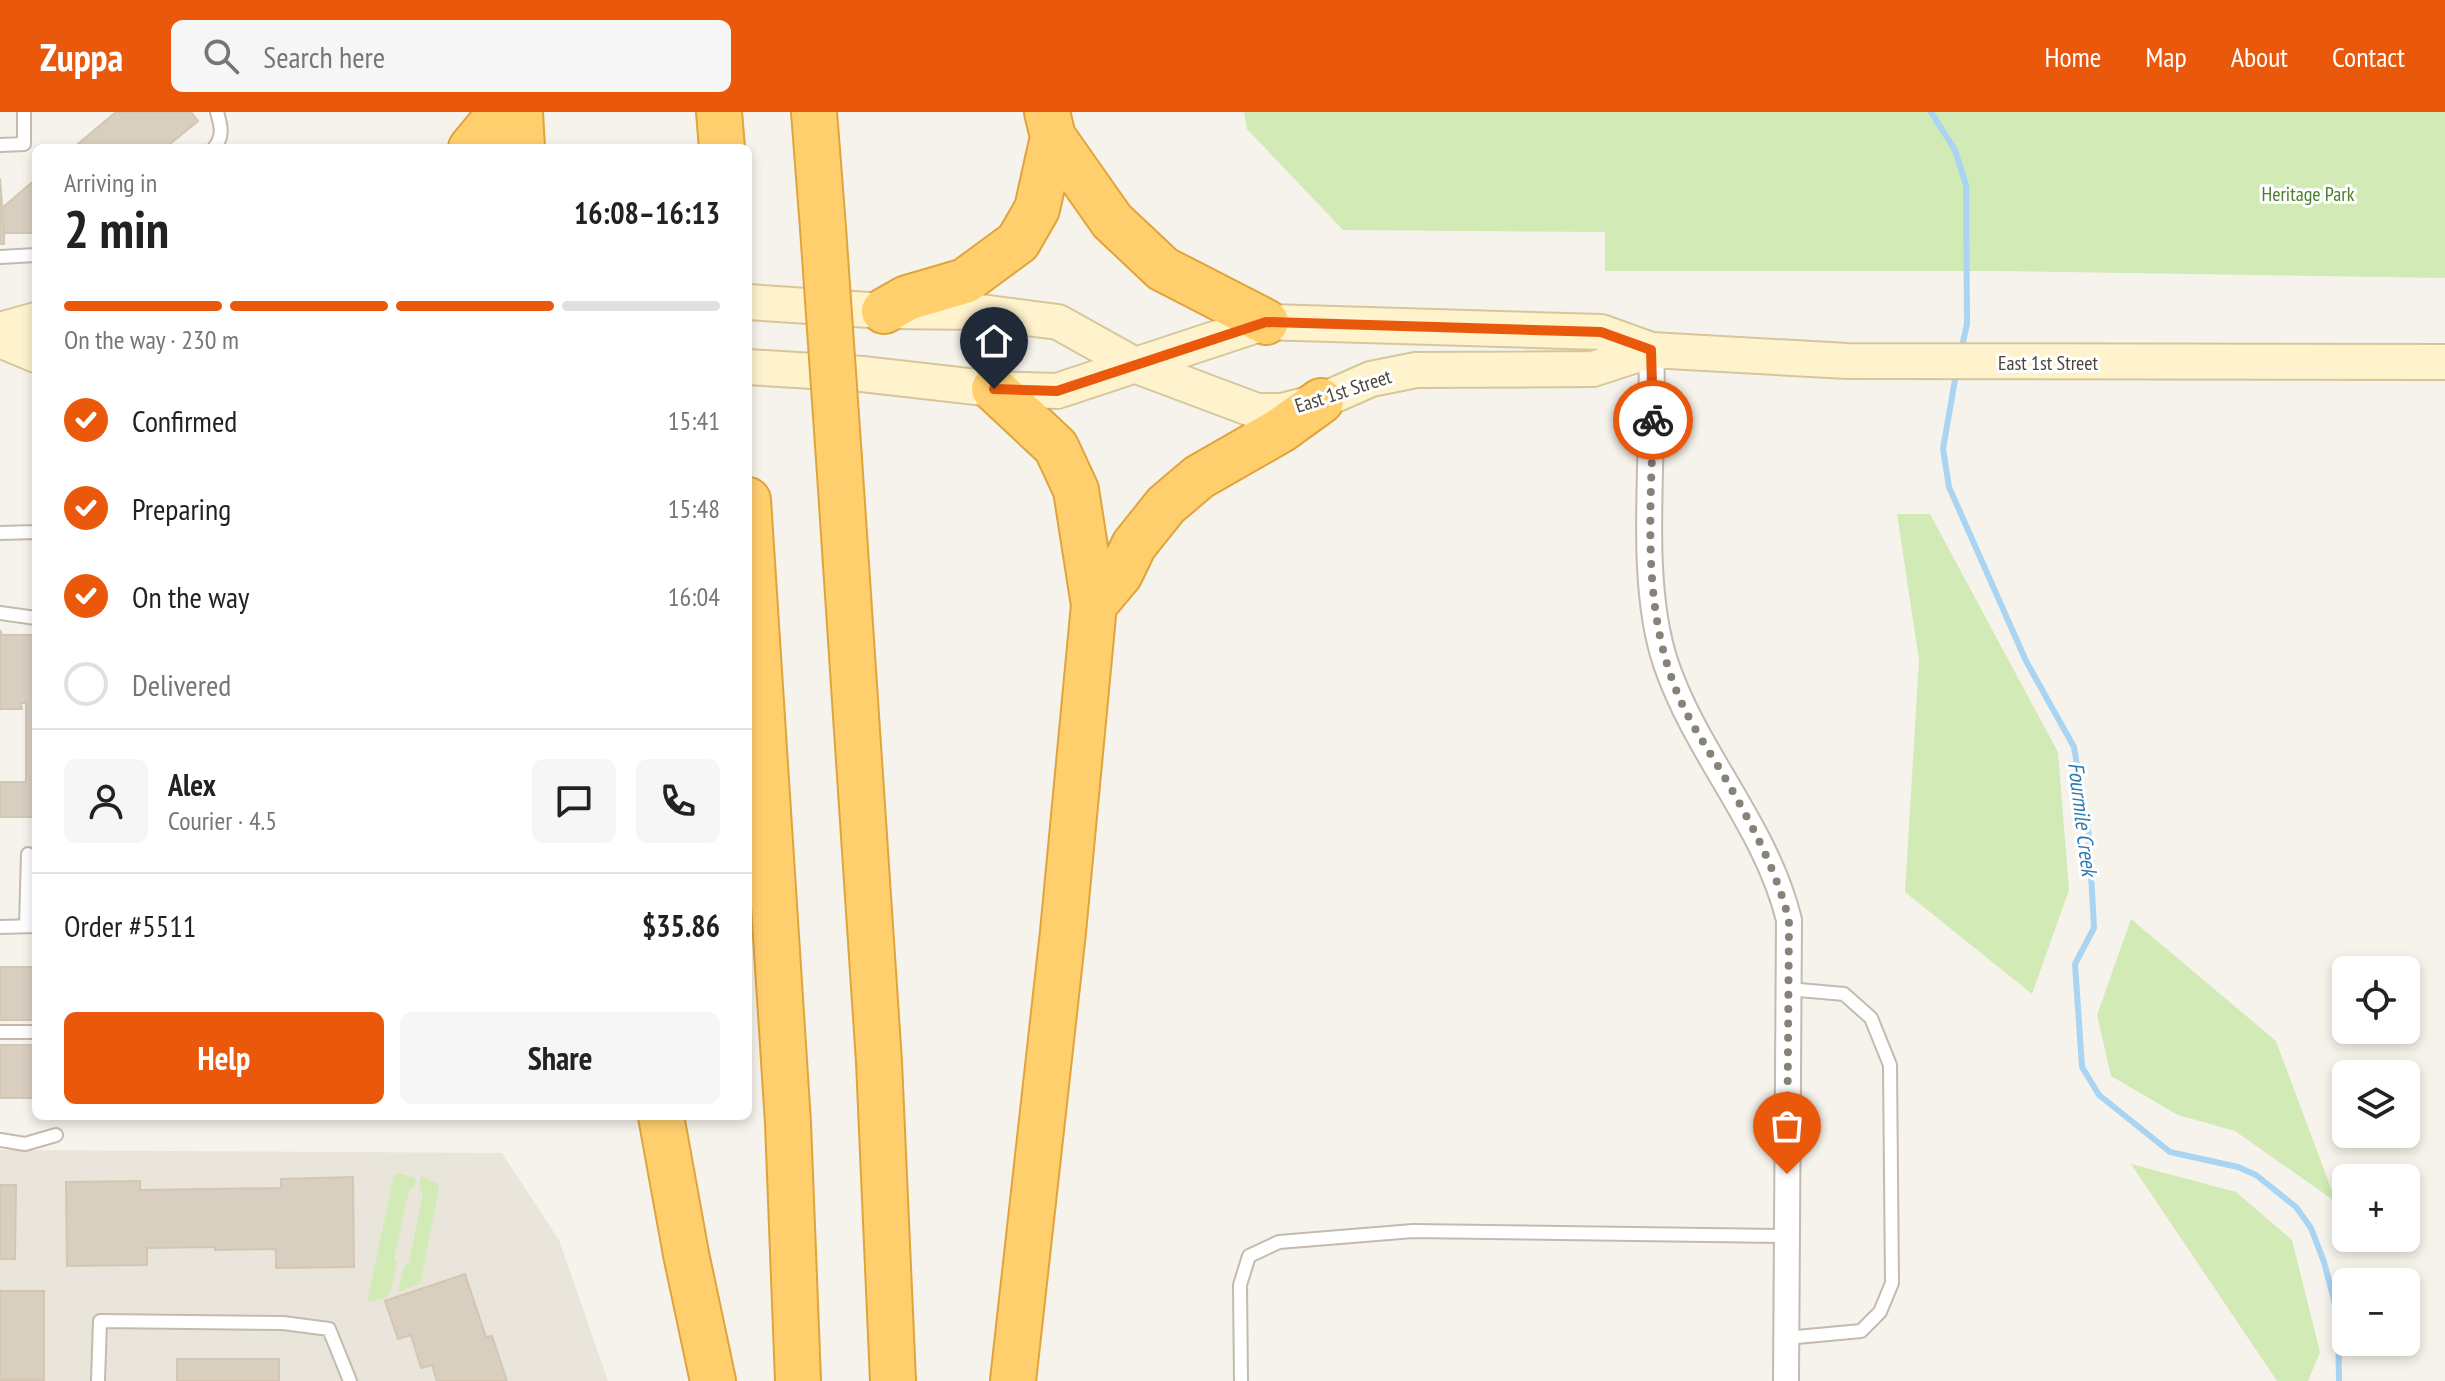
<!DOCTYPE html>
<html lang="en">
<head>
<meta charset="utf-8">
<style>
	body { margin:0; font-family:"PT Sans Narrow",sans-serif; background:#f6f6f6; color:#222; height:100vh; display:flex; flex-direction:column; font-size:30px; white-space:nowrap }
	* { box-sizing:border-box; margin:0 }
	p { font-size:26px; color:#767676 }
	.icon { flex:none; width:44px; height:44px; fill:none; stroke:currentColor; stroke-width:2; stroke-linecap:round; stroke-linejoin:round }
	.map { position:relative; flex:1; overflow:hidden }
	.side { position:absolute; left:32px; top:32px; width:720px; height:976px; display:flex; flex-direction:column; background:#fff; border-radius:12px; box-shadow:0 4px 12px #0003 }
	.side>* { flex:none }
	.fabs { position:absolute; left:2332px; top:844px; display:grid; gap:16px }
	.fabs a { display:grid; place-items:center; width:88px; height:88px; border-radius:12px; background:#fff; box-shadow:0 4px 12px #0003; font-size:40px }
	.pin { position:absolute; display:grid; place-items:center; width:68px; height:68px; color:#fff; margin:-82px -34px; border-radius:50% 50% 50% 0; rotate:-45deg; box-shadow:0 0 8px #0007 }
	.pin .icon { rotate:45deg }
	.courier { position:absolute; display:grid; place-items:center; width:80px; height:80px; margin:-40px; border:6px solid #ea580c; border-radius:50%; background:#fff; color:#222; box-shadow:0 2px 10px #0007 }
	.overview em { font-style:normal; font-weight:700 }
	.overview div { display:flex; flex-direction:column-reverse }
	.overview { display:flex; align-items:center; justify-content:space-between; height:136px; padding:0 32px }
	h1 { font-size:52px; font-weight:700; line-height:60px }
	.bar { display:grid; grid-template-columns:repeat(4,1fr); gap:12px 8px; align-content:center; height:96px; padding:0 32px }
	.bar i { height:10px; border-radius:6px; background:#e0e0e0 }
	.bar .current { background:#ea580c }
	.bar p { grid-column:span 4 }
	.line { display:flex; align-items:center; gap:20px; padding:0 32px; border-top:2px solid #e0e0e0 }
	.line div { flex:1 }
	.round { display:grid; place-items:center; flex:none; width:84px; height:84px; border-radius:12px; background:#f6f6f6 }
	ol { padding:0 32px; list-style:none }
	li { display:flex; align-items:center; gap:24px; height:88px }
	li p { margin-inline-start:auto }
	li .icon { padding:8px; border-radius:50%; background:#ea580c; color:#fff; stroke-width:4 }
	li:last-child { color:#767676 }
	li i { width:44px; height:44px; border:4px solid #e0e0e0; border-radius:50% }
	.action { display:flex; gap:16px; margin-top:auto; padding:16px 32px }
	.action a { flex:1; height:92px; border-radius:12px; background:#ea580c; color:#fff; font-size:32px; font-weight:700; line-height:92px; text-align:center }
	.action a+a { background:#f6f6f6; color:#222 }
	header { display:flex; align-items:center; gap:48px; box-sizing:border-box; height:112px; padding:0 40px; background:#ea580c; color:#fff }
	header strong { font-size:38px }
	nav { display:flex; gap:44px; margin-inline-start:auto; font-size:28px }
	.search { width:560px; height:72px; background:#f6f6f6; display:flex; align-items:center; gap:20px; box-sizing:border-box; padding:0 28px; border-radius:12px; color:#767676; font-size:30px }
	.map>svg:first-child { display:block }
	.residential { fill:#eae5da }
	.green { fill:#d2eab5 }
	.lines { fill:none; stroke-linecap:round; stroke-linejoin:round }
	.stream { stroke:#a9d4f2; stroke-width:6 }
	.building { fill:#d8cfc1; stroke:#d3c7b4; stroke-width:2 }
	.service-casing { stroke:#c2bbae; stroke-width:16 }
	.minor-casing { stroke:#c2bbae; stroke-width:28 }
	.secondary-casing { stroke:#d6c79b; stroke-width:38 }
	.motorway-casing { stroke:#e0a43c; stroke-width:48 }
	.service { stroke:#fff; stroke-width:12 }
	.minor { stroke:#fff; stroke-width:24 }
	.secondary { stroke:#fff3cd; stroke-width:34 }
	.motorway { stroke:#ffcf6e; stroke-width:44 }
	.motorway-bridge-casing { stroke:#e0a43c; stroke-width:48; stroke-linecap:butt }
	.motorway-bridge { stroke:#ffcf6e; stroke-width:44 }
	.done { stroke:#878178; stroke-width:8; stroke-dasharray:0 14.4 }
	.route { stroke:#ea580c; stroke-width:10 }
	.labels { text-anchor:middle; stroke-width:6; stroke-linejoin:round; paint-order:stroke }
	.park-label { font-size:20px; fill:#4a7f2a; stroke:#fff }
	.street-label { font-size:20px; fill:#4b4439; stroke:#fff }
	.water-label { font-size:22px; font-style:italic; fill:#2e7ab2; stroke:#fff }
</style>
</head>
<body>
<header>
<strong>Zuppa</strong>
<div class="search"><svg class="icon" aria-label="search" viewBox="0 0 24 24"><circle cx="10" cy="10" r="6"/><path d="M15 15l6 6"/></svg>Search here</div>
<nav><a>Home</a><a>Map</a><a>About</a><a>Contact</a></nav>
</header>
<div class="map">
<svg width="2445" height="1269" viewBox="0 0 2445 1269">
	<rect width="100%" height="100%" fill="#f6f3ec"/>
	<path class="residential" d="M 0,1038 L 502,1041 L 559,1128 L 608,1269 L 0,1269 Z"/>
	<path class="green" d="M 1244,0 L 2445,0 L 2445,166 L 1995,159 L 1605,159 L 1605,120 L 1343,118 L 1247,17 Z
		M 1897,402 L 1930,402 L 2058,640 L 2069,778 L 2032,882 L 1905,780 L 1919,548 Z
		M 2131,807 L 2276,929 L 2336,1090 L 2235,1019 L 2178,1003 L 2111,964 L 2097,903 Z
		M 2131,1052 L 2236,1080 L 2292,1128 L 2320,1240 L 2308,1269 L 2277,1269 Z
		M 398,1061 L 416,1066 L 414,1076 L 409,1078 L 394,1147 L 397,1151 L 391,1177 L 386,1186 L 367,1190 L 394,1063 Z
		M 421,1064 L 438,1072 L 439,1077 L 421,1168 L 418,1172 L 398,1180 L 404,1154 L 409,1151 L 423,1081 L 419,1077 Z"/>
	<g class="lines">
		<path class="stream" d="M 1931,0 L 1955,38 L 1966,73 L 1967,212 L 1961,239
			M 1956,262 L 1943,337 L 1949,375 L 2026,549 L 2074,635 L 2089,724 L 2094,816 L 2075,852 L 2082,955 L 2099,983 L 2170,1040 L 2238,1055 L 2256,1063 L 2296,1095 L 2311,1116 L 2324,1150 L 2338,1203 L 2339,1269"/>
	</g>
	<path class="building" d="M 116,0 L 191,0 L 198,9 L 165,36 L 73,36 Z
		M 0,66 L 4,121 L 4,132 L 0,132 Z
		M 36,67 L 36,121 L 4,121 L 2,96 Z
		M 0,518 L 2,523 L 36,523 L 36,705 L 0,705 L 0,670 L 26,670 L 26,591 L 21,591 L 22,597 L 0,597 Z
		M 0,855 L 36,855 L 36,908 L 0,908 Z
		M 0,933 L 36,933 L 36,986 L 0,986 Z
		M 353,1065 L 354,1155 L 276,1156 L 276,1137 L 215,1138 L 215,1135 L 147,1136 L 147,1153 L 67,1154 L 66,1070 L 140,1069 L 140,1078 L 281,1076 L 281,1067 Z
		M 0,1073 L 16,1073 L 15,1147 L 0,1147 Z
		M 465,1162 L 486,1225 L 492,1224 L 507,1269 L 437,1269 L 432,1253 L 421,1256 L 411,1223 L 398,1227 L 385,1189 Z
		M 0,1179 L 44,1179 L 44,1268 L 0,1268 Z
		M 177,1247 L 279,1247 L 279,1269 L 177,1269 Z"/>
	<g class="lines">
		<defs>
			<path id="service" d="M 0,33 L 24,32 L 24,0
				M 214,36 C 224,24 221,14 217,0
				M 0,145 L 36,143
				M 0,421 L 36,420
				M 0,501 L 36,506
				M 26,814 L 28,742
				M 0,815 L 36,814
				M 0,920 L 36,920
				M 0,1028 L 25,1032 L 56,1023
				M 1786,1226 L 1861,1219 L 1880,1200 L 1892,1171 L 1890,953 L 1871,906 L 1844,882 L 1788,877
				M 98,1269 L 100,1209 L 283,1211 L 329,1217 L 350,1269
				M 1241,1269 L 1240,1173 L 1249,1144 L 1279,1130 L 1413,1119 L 1786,1124"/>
			<path id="minor" d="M 1651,238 C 1656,334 1636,464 1666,552 C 1697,643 1766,714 1789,808 L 1786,1269"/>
			<path id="secondary" d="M 748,190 L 884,199 L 981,200 L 1058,210 L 1137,254 L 1257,299 L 1282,299 L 1321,289 L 1371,267 L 1416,258 L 1593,257 L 1651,238
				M 0,218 L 36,208
				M 0,228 L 36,243
				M 748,255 L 862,262 L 994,277 L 1057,279 L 1266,210 L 1601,220 L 1651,238 L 1847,249 L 2445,250"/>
			<path id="motorway" d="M 520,0 L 522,36
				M 719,0 L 722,36
				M 814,0 L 823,116
				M 1047,0 L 1053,25 L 1112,109 L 1163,157 L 1266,210
				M 471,36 L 501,0
				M 884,199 L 907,186 L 965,169 L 1018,130 L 1037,97 L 1053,25
				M 994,277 L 1056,335 L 1076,378 L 1094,493 L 1063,820 L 1013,1269
				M 839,347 L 879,950 L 893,1269
				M 748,388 L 788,1011 L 798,1269
				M 1094,493 L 1120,462 L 1134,433 L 1166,393 L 1199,365 L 1281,318 L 1321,289
				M 661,1004 L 686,1142 L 713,1269"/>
		</defs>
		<use href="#service" class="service-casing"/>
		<use href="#minor" class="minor-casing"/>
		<use href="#secondary" class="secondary-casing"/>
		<use href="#motorway" class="motorway-casing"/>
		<use href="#service" class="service"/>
		<use href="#minor" class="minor"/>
		<use href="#secondary" class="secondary"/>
		<use href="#motorway" class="motorway"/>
		<defs>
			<path id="motorway-bridge" d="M 823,116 L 839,347"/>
		</defs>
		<use href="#motorway-bridge" class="motorway-bridge-casing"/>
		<use href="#motorway-bridge" class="motorway-bridge"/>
	</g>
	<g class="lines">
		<path class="done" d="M 1653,308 C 1651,401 1641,497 1679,585 C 1690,611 1706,634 1721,659 C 1749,707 1775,754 1789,808 L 1787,1062"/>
		<path class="route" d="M 994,277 L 1057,279 L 1266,210 L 1601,220 L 1651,238 L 1653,308"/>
	</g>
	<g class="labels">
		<g class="park-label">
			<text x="2308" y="89">Heritage Park</text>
		</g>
		<g class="street-label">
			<text x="2048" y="258">East 1st Street</text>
			<text transform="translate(1343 279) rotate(-18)" y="7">East 1st Street</text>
		</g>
		<g class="water-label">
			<text transform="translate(2083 707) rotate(83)" y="8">Fourmile Creek</text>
		</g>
	</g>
</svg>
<div class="fabs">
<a><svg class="icon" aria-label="locate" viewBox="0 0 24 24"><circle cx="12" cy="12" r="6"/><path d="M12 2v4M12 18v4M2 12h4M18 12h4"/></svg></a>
<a><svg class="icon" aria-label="layers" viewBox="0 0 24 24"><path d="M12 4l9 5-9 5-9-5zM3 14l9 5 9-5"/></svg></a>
<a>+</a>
<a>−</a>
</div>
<div class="pin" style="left:1787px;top:1062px;background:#ea580c"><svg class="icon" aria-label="bag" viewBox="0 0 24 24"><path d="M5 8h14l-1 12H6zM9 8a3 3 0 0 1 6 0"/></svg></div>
<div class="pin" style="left:994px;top:277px;background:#1f2937"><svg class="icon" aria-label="home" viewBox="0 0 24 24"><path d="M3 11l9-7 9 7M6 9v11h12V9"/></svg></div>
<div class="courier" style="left:1653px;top:308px"><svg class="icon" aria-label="bike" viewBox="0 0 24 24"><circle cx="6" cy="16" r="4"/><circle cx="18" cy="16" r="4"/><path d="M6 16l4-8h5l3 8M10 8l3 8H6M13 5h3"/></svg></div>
<section class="side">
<div class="overview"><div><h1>2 min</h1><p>Arriving in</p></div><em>16:08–16:13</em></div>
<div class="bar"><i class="current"></i><i class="current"></i><i class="current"></i><i></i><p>On the way · 230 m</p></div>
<ol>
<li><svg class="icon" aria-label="check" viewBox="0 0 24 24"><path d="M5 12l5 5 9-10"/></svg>Confirmed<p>15:41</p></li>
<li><svg class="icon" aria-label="check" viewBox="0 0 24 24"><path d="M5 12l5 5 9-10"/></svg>Preparing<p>15:48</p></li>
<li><svg class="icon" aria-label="check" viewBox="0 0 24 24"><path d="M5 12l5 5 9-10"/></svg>On the way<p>16:04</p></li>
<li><i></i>Delivered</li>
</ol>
<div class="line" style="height:144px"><a class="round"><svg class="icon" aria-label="person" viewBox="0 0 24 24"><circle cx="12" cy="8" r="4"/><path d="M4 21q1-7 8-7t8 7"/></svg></a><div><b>Alex</b><p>Courier · 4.5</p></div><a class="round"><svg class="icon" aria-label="chat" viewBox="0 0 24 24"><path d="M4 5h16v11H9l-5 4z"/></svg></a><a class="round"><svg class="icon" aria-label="phone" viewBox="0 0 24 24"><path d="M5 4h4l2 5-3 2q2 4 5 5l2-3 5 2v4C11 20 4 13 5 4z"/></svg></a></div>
<div class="line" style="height:104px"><div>Order #5511</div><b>$35.86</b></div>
<div class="action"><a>Help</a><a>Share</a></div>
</section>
</div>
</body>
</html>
